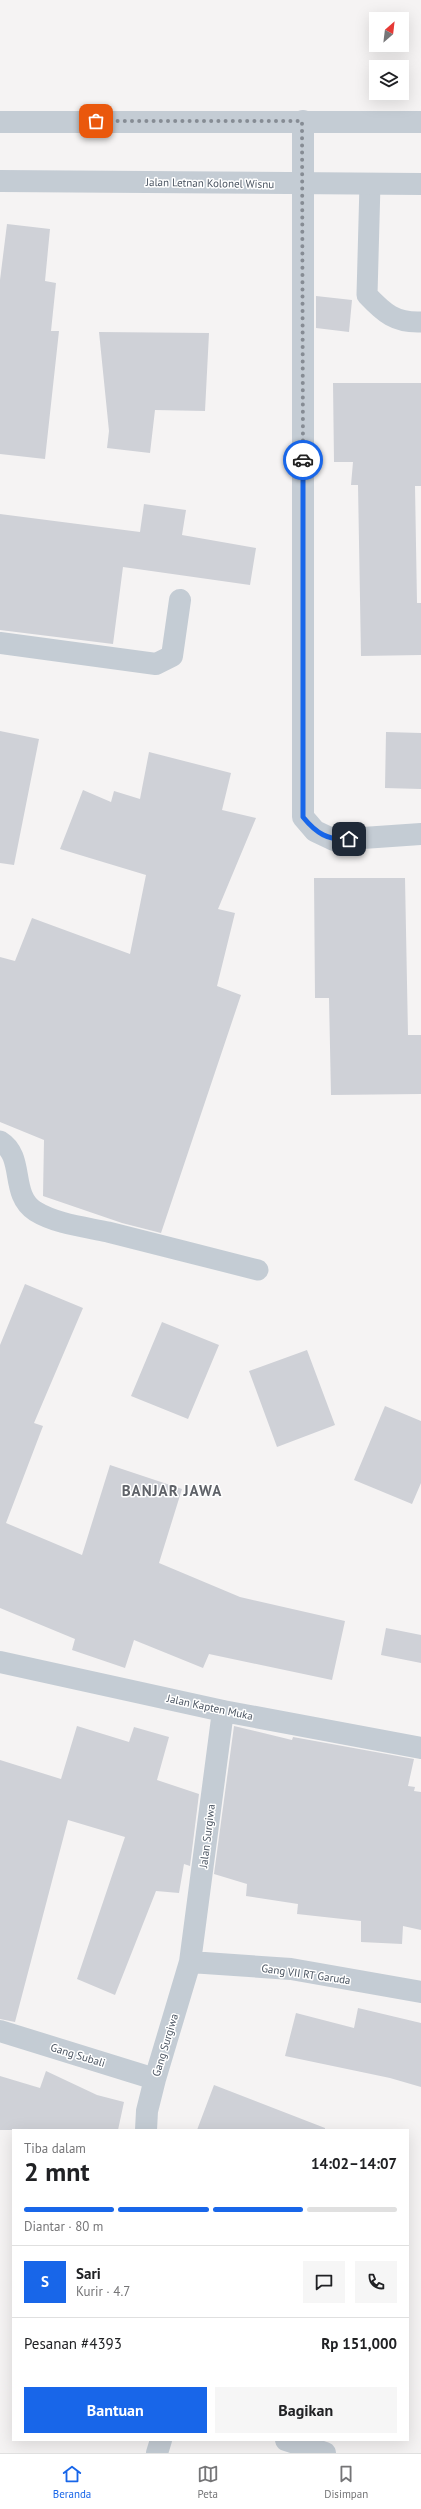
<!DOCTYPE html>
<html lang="id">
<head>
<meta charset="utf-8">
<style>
	body { margin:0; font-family:"PT Sans",sans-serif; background:#f6f6f6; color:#202124; height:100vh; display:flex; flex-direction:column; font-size:15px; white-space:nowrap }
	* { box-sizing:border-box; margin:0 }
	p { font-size:13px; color:#757577 }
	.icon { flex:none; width:22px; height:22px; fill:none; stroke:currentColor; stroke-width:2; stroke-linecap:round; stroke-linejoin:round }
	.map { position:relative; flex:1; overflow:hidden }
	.sheet { position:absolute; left:12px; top:2129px; width:397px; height:312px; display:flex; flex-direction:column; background:#fff; border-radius:0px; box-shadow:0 4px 16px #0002 }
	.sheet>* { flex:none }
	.needle { width:26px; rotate:28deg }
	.fabs { position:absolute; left:369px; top:12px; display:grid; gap:8px }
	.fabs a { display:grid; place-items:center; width:40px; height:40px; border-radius:0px; background:#fff; box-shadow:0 4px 16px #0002; font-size:20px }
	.pin { position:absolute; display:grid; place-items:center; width:34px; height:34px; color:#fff; margin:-17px; border-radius:8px; box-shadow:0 2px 6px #0006 }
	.courier { position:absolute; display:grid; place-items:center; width:40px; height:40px; margin:-20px; border:3px solid #1866e9; border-radius:50%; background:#fff; color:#222; box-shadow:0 1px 5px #0007 }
	.headline em { font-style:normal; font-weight:800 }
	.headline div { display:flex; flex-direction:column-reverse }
	.headline { display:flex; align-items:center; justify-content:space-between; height:68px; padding:0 12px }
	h1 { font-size:26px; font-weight:800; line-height:30px }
	.bar { display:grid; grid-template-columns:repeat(4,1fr); gap:6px 4px; align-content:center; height:48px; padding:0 12px }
	.bar i { height:5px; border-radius:3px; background:#e0e0e0 }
	.bar .active { background:#1866e9 }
	.bar p { grid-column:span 4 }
	.line { display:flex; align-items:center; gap:10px; padding:0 12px; border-top:1px solid #e0e0e0 }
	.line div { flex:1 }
	.round { display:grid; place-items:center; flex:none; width:42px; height:42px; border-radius:0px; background:#f6f6f6 }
	.primary-button { display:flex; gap:8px; margin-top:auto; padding:8px 12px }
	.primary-button a { flex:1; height:46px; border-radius:0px; background:#1866e9; color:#fff; font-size:16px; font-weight:800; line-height:46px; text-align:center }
	.primary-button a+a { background:#f6f6f6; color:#202124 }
	.tab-bar { display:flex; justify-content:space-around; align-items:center; height:56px; border-top:1px solid #e0e0e0; background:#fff; font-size:11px; color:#757577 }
	.tab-bar a { display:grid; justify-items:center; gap:2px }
	.tab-bar .active { color:#1866e9 }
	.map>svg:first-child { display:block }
	.building { fill:#cfd1d7 }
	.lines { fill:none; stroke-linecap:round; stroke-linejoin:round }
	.service { stroke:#c4ccd4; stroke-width:21 }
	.minor { stroke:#c4ccd4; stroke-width:22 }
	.tertiary { stroke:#c4ccd4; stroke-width:22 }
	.done { stroke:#868c94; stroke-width:4; stroke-dasharray:0 7.2 }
	.route { stroke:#1866e9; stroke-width:5 }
	.labels { text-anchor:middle; stroke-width:3; stroke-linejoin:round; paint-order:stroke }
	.street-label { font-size:11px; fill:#4a5461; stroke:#fff }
	.district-label { font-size:15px; font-weight:bold; letter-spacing:1px; fill:#5f6268; stroke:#fff }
</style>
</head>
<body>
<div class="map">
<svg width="421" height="2453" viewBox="0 0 421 2453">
	<rect width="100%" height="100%" fill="#f5f3f3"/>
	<path class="building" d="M 7,224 L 50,229 L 45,281 L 56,283 L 51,331 L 59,331 L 45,459 L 0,454 L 0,280 Z
		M 316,296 L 352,300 L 349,332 L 316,328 Z
		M 99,332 L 209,333 L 205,411 L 155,410 L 150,453 L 107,448 L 109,431 Z
		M 333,383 L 421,383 L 421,486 L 415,486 L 417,603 L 421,603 L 421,655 L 361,656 L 358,485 L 351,485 L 353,462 L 334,462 Z
		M 144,504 L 186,510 L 182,535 L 256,548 L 250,585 L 123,567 L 113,644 L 0,630 L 0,514 L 140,532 Z
		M 0,731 L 39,739 L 14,865 L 0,863 Z
		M 386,732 L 421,733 L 421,789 L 385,788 Z
		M 149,752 L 231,773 L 222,810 L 256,818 L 218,909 L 235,913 L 217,986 L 241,995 L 161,1233 L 122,1223 L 43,1196 L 44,1140 L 0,1122 L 0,957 L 15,961 L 32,918 L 130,954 L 146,875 L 60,849 L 83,790 L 111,802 L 114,791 L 140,799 Z
		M 314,878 L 405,878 L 408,1035 L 421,1035 L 421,1094 L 331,1095 L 329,998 L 315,998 Z
		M 25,1284 L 83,1308 L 34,1423 L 43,1426 L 6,1523 L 82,1555 L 110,1465 L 182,1489 L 159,1563 L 240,1597 L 345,1621 L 332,1680 L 209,1654 L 203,1668 L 134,1640 L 125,1668 L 72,1650 L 75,1639 L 0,1608 L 0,1345 Z
		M 162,1322 L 219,1345 L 188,1419 L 131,1396 Z
		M 307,1350 L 335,1425 L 277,1447 L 249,1371 Z
		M 385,1406 L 421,1421 L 421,1483 L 412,1504 L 354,1480 Z
		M 386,1628 L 421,1635 L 421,1663 L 381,1655 Z
		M 77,1726 L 129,1742 L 134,1727 L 169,1737 L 157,1780 L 199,1794 L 190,1866 L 184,1864 L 179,1893 L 156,1891 L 115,1995 L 77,1979 L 125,1837 L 68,1820 L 15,2022 L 0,2019 L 0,1760 L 61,1779 Z
		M 234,1726 L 292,1740 L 293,1737 L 414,1759 L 408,1786 L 415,1787 L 414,1791 L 421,1792 L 421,1930 L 403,1926 L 402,1944 L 361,1942 L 361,1921 L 297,1914 L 298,1904 L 246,1896 L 247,1884 L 214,1874 Z
		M 358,2008 L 421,2023 L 421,2087 L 390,2078 L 285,2056 L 296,2013 L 354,2028 Z
		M 46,2071 L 97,2095 L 124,2102 L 118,2130 L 0,2130 L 0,2076 L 40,2088 Z
		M 214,2085 L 325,2128 L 325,2130 L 197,2130 Z"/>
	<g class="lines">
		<path class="service" d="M 370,184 L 367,295 C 384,313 395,323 421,322
			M 0,1141 C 26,1157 9,1194 35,1211 C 56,1224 85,1227 108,1232 C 158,1245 208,1257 258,1270"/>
		<path class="minor" d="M 303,121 L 303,817 L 315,831 L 334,840 L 421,834
			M 0,643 L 156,664 L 172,656 L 180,600
			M 0,1662 L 223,1711 L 421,1748
			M 190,1962 L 291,1969 L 421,1992
			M 0,2031 L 155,2079
			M 146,2130 L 147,2111 L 155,2079 L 190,1962 L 223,1711
			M 286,2440 L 325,2453
			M 157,2453 L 161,2440"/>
		<path class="tertiary" d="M 0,122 L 421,122
			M 0,181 L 421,184"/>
	</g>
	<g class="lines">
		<path class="done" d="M 96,121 L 302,121 L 303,460"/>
		<path class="route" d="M 303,460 L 303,817 C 316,833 328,841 349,839"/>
	</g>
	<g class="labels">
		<g class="street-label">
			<text transform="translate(210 183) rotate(1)" y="4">Jalan Letnan Kolonel Wisnu</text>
			<text transform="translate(210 1707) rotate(12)" y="4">Jalan Kapten Muka</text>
			<text transform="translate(207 1836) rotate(-83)" y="4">Jalan Surgiwa</text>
			<text transform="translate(306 1974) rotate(8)" y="4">Gang VII RT Garuda</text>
			<text transform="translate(165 2045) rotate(-73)" y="4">Gang Surgiwa</text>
			<text transform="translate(78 2055) rotate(17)" y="4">Gang Subali</text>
		</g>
		<g class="district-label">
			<text x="172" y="1496">BANJAR JAWA</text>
		</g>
	</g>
</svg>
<div class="fabs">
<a><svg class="needle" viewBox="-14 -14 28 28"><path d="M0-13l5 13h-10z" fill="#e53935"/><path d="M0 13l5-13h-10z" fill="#757577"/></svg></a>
<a><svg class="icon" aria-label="layers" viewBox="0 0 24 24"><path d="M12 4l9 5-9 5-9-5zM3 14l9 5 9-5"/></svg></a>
</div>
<div class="pin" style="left:96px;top:121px;background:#ea580c"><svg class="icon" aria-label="bag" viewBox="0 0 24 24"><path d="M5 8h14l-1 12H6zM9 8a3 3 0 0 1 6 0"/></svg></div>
<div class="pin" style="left:349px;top:839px;background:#1f2937"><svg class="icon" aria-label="home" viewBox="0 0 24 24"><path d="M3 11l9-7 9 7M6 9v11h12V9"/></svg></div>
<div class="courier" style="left:303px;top:460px"><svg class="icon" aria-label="car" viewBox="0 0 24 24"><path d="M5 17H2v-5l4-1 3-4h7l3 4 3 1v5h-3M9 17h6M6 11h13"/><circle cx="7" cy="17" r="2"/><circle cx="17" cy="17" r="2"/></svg></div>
<section class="sheet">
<div class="headline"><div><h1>2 mnt</h1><p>Tiba dalam</p></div><em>14:02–14:07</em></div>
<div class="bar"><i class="active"></i><i class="active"></i><i class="active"></i><i></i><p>Diantar · 80 m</p></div>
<div class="line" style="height:72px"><b class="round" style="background:#1866e9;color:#fff">S</b><div><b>Sari</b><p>Kurir · 4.7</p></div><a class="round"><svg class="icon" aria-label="chat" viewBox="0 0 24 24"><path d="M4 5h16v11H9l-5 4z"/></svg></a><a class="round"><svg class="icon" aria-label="phone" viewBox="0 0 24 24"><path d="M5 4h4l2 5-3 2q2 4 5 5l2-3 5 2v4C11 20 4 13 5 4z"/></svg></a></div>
<div class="line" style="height:52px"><div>Pesanan #4393</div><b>Rp 151,000</b></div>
<div class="primary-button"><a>Bantuan</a><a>Bagikan</a></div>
</section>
</div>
<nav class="tab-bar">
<a class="active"><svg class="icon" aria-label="home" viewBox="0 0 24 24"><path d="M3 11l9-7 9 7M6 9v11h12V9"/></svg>Beranda</a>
<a><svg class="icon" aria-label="map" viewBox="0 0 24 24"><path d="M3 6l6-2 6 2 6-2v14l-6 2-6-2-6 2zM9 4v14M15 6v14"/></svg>Peta</a>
<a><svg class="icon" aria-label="saved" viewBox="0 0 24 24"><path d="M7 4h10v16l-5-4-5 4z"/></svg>Disimpan</a>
</nav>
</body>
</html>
